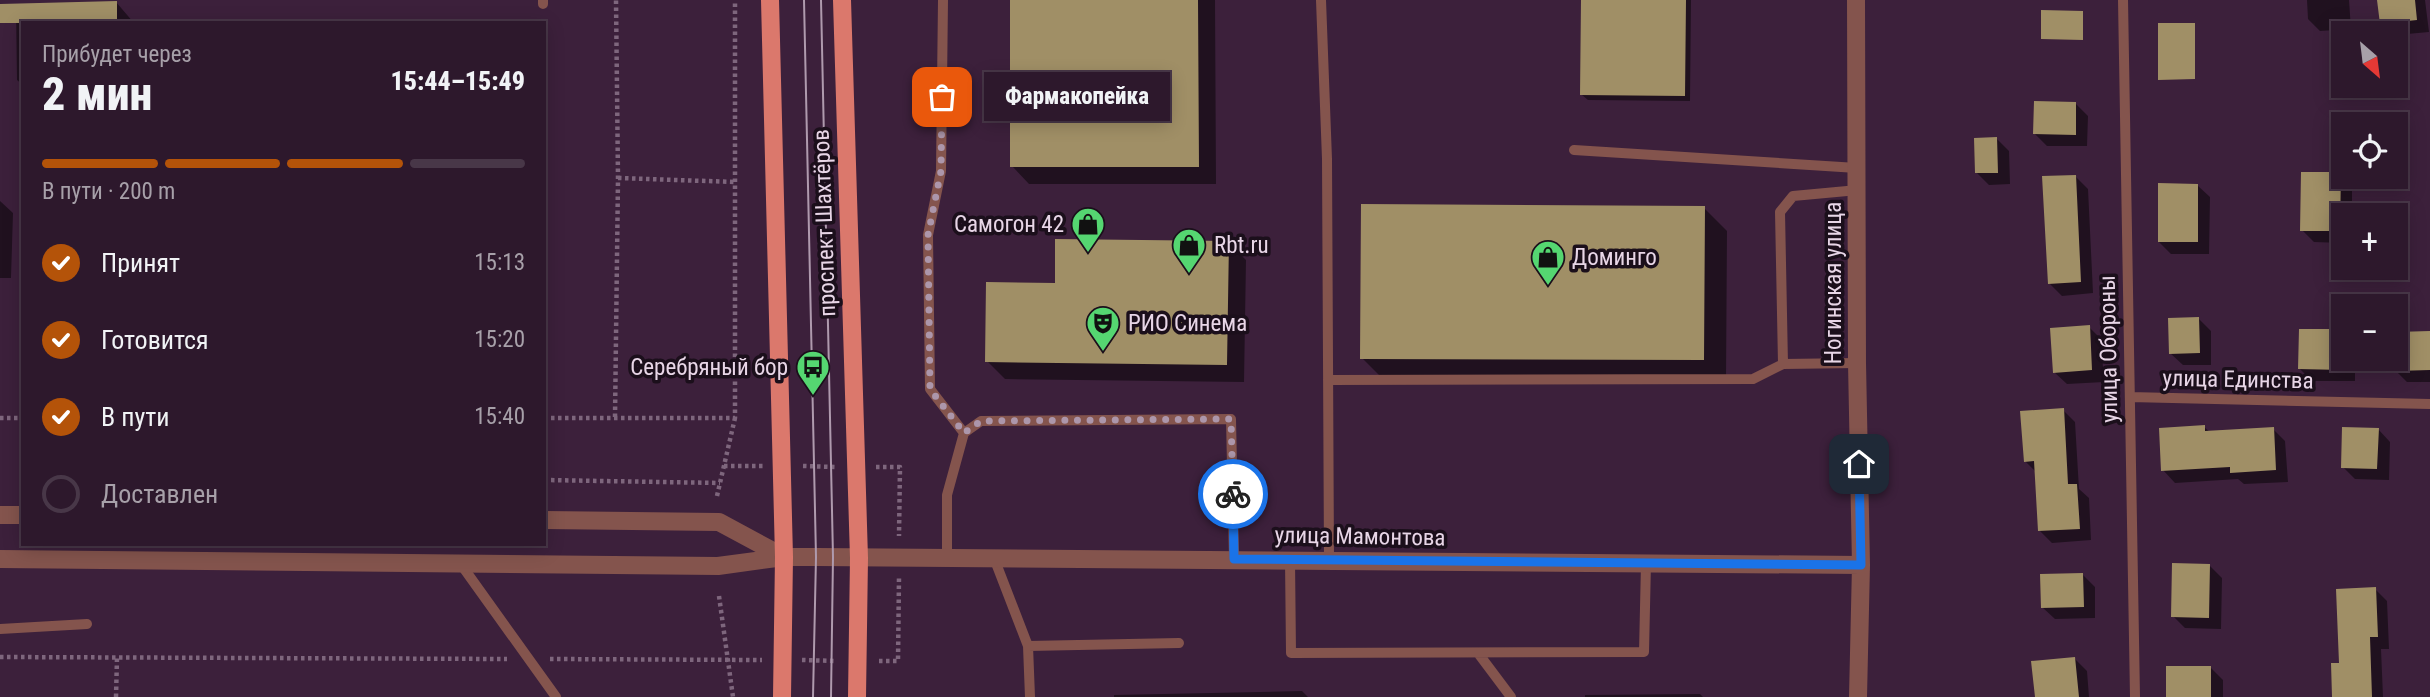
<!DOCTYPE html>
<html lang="ru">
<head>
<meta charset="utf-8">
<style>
	body { margin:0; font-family:"Roboto Condensed",sans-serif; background:#352134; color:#f1f3f6; height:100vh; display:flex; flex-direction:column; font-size:26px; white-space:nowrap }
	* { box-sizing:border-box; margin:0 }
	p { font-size:23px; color:#a7a0a9 }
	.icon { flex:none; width:38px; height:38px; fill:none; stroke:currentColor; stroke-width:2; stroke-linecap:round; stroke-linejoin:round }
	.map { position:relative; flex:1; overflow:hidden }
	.side { position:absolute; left:21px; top:21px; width:525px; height:525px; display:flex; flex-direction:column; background:#2d182c; border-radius:0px; box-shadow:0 4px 18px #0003,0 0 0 2px #483748 }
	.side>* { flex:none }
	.needle { width:46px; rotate:152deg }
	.buttons { position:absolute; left:2331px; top:21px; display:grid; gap:14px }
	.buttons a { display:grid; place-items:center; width:77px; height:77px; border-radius:0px; background:#2d182c; box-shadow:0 4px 18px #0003,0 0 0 2px #483748; font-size:35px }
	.pin { position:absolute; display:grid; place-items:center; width:60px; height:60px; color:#fff; margin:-30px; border-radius:14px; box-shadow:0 4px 10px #0006 }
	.courier { position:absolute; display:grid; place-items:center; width:70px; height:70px; margin:-35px; border:5px solid #1a73e8; border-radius:50%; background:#fff; color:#222; box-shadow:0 2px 9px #0007 }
	.bubble { position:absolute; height:49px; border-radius:0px; background:#2d182c; box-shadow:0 4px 18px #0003,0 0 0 2px #483748; font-size:23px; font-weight:800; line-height:49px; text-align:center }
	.summary em { font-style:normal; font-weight:800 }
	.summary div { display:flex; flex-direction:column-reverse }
	.summary { display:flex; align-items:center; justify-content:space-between; height:119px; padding:0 21px }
	h1 { font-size:46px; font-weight:800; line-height:52px }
	.bar { display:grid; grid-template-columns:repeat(4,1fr); gap:10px 7px; align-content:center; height:84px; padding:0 21px }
	.bar i { height:9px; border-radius:5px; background:#483748 }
	.bar .active { background:#b45309 }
	.bar p { grid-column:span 4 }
	ol { padding:0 21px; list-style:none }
	li { display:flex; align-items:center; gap:21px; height:77px }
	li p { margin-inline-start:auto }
	li .icon { padding:7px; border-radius:50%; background:#b45309; color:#fff; stroke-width:4 }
	li:last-child { color:#a7a0a9 }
	li i { width:38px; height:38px; border:4px solid #483748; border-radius:50% }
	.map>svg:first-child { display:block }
	.shadow { fill:#0007 }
	.building { fill:#a08f66 }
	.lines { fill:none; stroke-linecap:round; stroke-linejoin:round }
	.path { stroke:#7e667d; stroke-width:4.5; stroke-dasharray:3.5 3.5; stroke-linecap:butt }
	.service { stroke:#84544d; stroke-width:10 }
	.tertiary { stroke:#84544d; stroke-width:18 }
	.primary { stroke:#db786c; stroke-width:18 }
	.tram { stroke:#af9aae; stroke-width:2 }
	.done { stroke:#ac96ab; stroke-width:7; stroke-dasharray:0 12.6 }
	.route { stroke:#1a73e8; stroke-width:9 }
	.labels { text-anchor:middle; stroke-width:7; stroke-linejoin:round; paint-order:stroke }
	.street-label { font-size:23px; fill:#e8d6e7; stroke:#1b0f1b }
	.poi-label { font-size:23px; fill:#e8d6e7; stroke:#1b0f1b; text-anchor:start }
</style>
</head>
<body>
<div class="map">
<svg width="2430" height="697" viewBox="0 0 2430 697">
	<rect width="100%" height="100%" fill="#3c203b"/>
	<path class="shadow" d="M 1011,0 L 1215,0 L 1216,184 L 1029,184 L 1012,166 Z
		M 1583,0 L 1691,0 L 1690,101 L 1588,100 L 1582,95 Z
		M 2307,0 L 2349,0 L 2351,29 L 2320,31 L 2308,19 Z
		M 2379,0 L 2425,0 L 2429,32 L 2396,35 L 2392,33 L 2381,23 Z
		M 116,2 L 134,23 L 23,23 L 23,85 L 17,80 L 16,5 Z
		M 443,20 L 475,20 L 477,23 L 443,23 Z
		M 2076,104 L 2088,116 L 2087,146 L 2047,146 L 2035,134 Z
		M 1997,139 L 2009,151 L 2010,184 L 1989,185 L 1977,173 Z
		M 2340,174 L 2352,186 L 2352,215 L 2343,215 L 2343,243 L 2314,242 L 2302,230 Z
		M 2076,177 L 2088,189 L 2093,293 L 2062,296 L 2050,284 Z
		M 2197,185 L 2210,197 L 2209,254 L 2171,254 L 2159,242 Z
		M 0,201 L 13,213 L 11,278 L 0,278 Z
		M 1704,208 L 1727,231 L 1726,382 L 1384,380 L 1362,358 Z
		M 1228,242 L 1246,260 L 1244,382 L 1005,379 L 987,361 L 1056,284 Z
		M 2199,319 L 2211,331 L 2211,365 L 2183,365 L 2170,353 Z
		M 2089,327 L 2101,339 L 2104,382 L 2067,384 L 2054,372 Z
		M 2300,331 L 2343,331 L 2343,359 L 2355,359 L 2355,381 L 2312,381 L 2300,369 Z
		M 2430,333 L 2430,382 L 2407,382 L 2395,370 L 2396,334 Z
		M 2063,410 L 2075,422 L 2079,489 L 2089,498 L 2091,540 L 2052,543 L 2040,531 L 2036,472 L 2025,461 Z
		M 2204,427 L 2210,432 L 2273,429 L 2285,441 L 2288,482 L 2244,484 L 2238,479 L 2175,483 L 2163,470 Z
		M 2378,429 L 2390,442 L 2389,480 L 2355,479 L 2343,467 Z
		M 2210,566 L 2222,578 L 2221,629 L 2185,628 L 2173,616 Z
		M 2083,575 L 2095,587 L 2095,618 L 2055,619 L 2042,607 Z
		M 2375,589 L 2387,601 L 2389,649 L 2381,649 L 2383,697 L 2334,697 L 2341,664 Z
		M 2075,659 L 2087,671 L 2089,697 L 2036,697 Z
		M 2211,668 L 2223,680 L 2223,697 L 2168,697 Z
		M 1302,691 L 1308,697 L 1114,697 L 1114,695 Z
		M 1700,694 L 1703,697 L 1585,697 L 1585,695 Z"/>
	<path class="building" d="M 1010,0 L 1198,0 L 1199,167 L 1010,167 Z
		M 1581,0 L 1686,0 L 1685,96 L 1580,95 Z
		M 2377,0 L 2415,0 L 2417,20 L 2380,24 Z
		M 117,1 L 117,23 L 0,23 L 0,4 Z
		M 2041,10 L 2083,11 L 2083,40 L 2041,39 Z
		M 2158,23 L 2195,23 L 2195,79 L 2158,80 Z
		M 2034,101 L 2076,102 L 2076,135 L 2033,134 Z
		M 1997,137 L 1998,173 L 1975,173 L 1974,138 Z
		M 2301,172 L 2341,172 L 2340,231 L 2300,231 Z
		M 2076,175 L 2081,282 L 2048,284 L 2042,176 Z
		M 2158,183 L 2198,184 L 2198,242 L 2158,242 Z
		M 1361,204 L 1705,206 L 1704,360 L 1360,359 Z
		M 1055,239 L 1229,241 L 1227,365 L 985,362 L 986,282 L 1055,283 Z
		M 2199,317 L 2200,353 L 2169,354 L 2168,318 Z
		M 2090,325 L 2092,370 L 2053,373 L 2050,328 Z
		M 2299,329 L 2343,329 L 2343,370 L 2298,369 Z
		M 2430,331 L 2430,370 L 2396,371 L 2396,332 Z
		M 2064,408 L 2068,484 L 2077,484 L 2080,529 L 2038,531 L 2034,461 L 2024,462 L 2020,411 Z
		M 2205,425 L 2205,431 L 2274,427 L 2276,470 L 2230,473 L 2230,467 L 2161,471 L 2159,428 Z
		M 2342,427 L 2379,428 L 2377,469 L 2341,468 Z
		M 2172,563 L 2210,564 L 2209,618 L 2171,617 Z
		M 2083,573 L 2084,607 L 2041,608 L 2040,574 Z
		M 2376,587 L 2378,637 L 2370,637 L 2372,697 L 2332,697 L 2331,663 L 2339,663 L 2336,589 Z
		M 2075,657 L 2079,697 L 2035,697 L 2031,661 Z
		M 2166,666 L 2211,666 L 2211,697 L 2166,697 Z"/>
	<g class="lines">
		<path class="path" d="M 618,178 L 735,182
			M 615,417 L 618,178 L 616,0
			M 0,418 L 23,418
			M 544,418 L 735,418 L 735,0
			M 724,466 L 763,466
			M 803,466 L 836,467
			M 876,467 L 900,467 L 899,536
			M 544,480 L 720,483
			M 717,496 L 735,418
			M 719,596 L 733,697
			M 0,657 L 507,659
			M 550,659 L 762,660
			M 802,660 L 836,661
			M 879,661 L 898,661 L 899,577
			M 116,697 L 117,658"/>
		<path class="service" d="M 543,0 L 543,4
			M 943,0 L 941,171 L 928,235 L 930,389 L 964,433
			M 1321,0 L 1327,159 L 1329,560
			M 2123,0 L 2135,697
			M 1574,150 L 1857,168
			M 1783,364 L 1780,212 L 1793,196 L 1858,190
			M 1328,380 L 1753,379 L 1783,364 L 1857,363
			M 2130,397 L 2430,404
			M 947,557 L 947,495 L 964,433 L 981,421 L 1231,419 L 1234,559
			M 994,558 L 1028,646 L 1030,697
			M 1290,560 L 1291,653 L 1644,652 L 1646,563
			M 460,563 L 556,697
			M 0,629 L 87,624
			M 1028,646 L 1179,643
			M 1478,653 L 1511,697"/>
		<path class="tertiary" d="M 1856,0 L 1857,363 L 1861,565 L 1858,697
			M 0,515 L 23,515
			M 544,520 L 719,522 L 784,557
			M 0,559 L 718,566 L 784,557 L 816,557 L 1861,565"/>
		<path class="primary" d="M 770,0 L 784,557 L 782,697
			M 842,0 L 859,558 L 857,697"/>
		<path class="tram" d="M 804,0 L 816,557 L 813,697
			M 821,0 L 833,557 L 831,697"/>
	</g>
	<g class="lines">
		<path class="done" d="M 942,97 L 941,171 L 928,235 L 930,389 L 964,433 L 981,421 L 1231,419 L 1233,494"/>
		<path class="route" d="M 1233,494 L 1234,559 L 1861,565 L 1859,464"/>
	</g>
	<defs>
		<symbol id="shop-pin" viewBox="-11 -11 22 30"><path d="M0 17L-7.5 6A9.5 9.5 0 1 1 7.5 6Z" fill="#55d671" stroke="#1b0f1b"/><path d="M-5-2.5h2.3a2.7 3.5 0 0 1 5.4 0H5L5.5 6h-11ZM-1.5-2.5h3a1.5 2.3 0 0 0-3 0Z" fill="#111"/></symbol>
		<symbol id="theatre-pin" viewBox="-11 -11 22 30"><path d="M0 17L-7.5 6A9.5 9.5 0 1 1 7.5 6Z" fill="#55d671" stroke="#1b0f1b"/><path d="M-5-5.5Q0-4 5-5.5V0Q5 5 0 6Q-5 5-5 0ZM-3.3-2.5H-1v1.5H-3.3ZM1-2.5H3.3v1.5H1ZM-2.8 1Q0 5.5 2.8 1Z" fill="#111"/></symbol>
		<symbol id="bus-pin" viewBox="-11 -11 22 30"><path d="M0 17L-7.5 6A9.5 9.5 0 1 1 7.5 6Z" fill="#55d671" stroke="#1b0f1b"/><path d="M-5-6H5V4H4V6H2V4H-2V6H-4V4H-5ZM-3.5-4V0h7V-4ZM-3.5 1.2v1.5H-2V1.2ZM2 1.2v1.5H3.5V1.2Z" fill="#111"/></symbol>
	</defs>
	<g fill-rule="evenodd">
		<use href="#shop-pin" x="1069" y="205" width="38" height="52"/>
		<use href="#shop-pin" x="1170" y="226" width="38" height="52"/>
		<use href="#shop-pin" x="1529" y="238" width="38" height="52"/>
		<use href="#theatre-pin" x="1084" y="304" width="38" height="52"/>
		<use href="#bus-pin" x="794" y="348" width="38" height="52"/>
	</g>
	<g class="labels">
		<g class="street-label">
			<text transform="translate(824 223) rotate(-92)" y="8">проспект Шахтёров</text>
			<text transform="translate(1833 283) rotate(-90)" y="8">Ногинская улица</text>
			<text transform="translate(2108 349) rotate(-91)" y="8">улица Обороны</text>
			<text transform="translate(2238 379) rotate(1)" y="8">улица Единства</text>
			<text transform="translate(1360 536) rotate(1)" y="8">улица Мамонтова</text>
		</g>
		<g class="poi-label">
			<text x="1064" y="232" text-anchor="end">Самогон 42</text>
			<text x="1214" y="253">Rbt.ru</text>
			<text x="1572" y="265">Доминго</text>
			<text x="1128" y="331">РИО Синема</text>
			<text x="788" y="375" text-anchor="end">Серебряный бор</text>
		</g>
	</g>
</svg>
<div class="buttons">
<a><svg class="needle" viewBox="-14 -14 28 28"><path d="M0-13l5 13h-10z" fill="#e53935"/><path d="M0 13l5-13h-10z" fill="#a7a0a9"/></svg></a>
<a><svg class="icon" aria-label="locate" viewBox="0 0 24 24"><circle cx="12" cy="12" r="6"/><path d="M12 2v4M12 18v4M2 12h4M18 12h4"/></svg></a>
<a>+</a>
<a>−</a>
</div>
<div class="pin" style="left:942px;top:97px;background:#ea580c"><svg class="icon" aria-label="bag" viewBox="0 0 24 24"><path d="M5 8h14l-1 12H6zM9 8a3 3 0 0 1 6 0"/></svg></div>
<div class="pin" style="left:1859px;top:464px;background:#1f2937"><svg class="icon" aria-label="home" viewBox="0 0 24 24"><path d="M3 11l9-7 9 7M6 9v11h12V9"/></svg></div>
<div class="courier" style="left:1233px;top:494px"><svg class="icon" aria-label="bike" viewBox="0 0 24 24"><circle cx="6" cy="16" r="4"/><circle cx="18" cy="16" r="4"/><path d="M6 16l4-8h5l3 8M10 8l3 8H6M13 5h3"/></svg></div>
<div class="bubble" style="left:984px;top:72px;width:186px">Фармакопейка</div>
<section class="side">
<div class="summary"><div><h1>2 мин</h1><p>Прибудет через</p></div><em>15:44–15:49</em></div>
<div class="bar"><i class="active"></i><i class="active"></i><i class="active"></i><i></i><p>В пути · 200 m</p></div>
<ol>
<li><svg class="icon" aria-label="check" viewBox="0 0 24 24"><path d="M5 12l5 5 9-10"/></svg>Принят<p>15:13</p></li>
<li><svg class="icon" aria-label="check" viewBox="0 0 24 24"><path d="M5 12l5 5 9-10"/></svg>Готовится<p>15:20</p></li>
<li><svg class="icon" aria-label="check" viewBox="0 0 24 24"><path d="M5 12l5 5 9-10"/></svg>В пути<p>15:40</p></li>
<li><i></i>Доставлен</li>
</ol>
</section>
</div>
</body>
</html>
